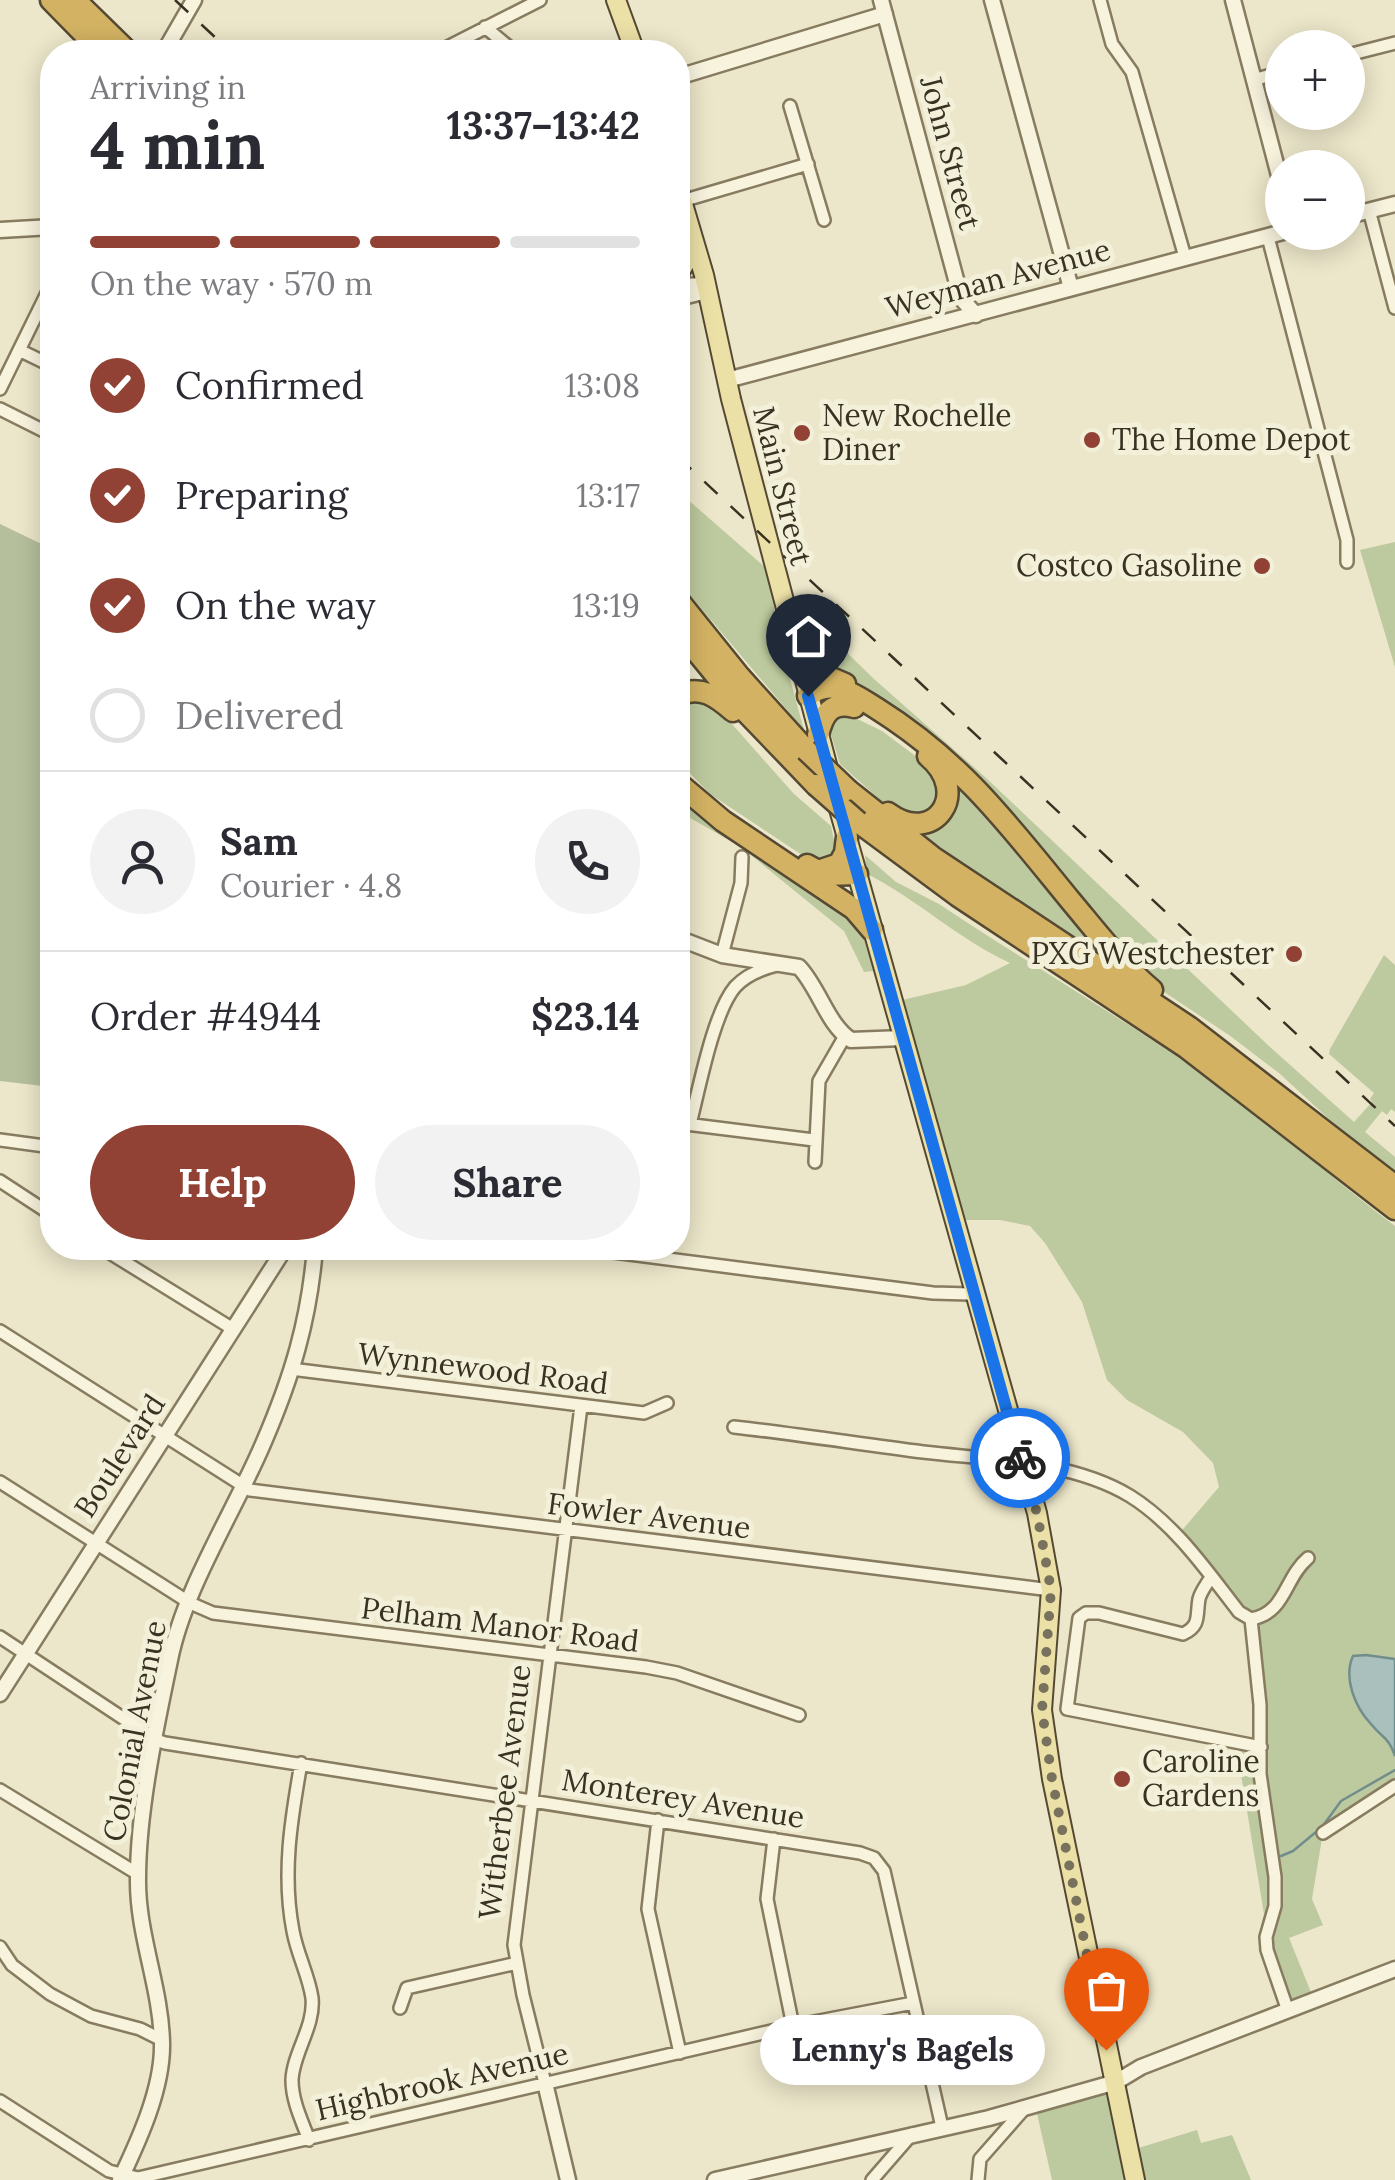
<!DOCTYPE html>
<html lang="en">
<head>
<meta charset="utf-8">
<style>
	body { margin:0; font-family:Lora,serif; background:#f2f2f3; color:#2b2b33; height:100vh; display:flex; flex-direction:column; font-size:38px; white-space:nowrap }
	* { box-sizing:border-box; margin:0 }
	p { font-size:32px; color:#7c7c81 }
	.icon { flex:none; width:55px; height:55px; fill:none; stroke:currentColor; stroke-width:2; stroke-linecap:round; stroke-linejoin:round }
	.map { position:relative; flex:1; overflow:hidden }
	.panel { position:absolute; left:40px; top:40px; width:650px; height:1220px; display:flex; flex-direction:column; background:#fff; border-radius:40px; box-shadow:0 5px 25px #0003 }
	.panel>* { flex:none }
	.tools { position:absolute; left:1265px; top:30px; display:grid; gap:20px }
	.tools a { display:grid; place-items:center; width:100px; height:100px; border-radius:50%; background:#fff; box-shadow:0 5px 25px #0003; font-size:50px }
	.pin { position:absolute; display:grid; place-items:center; width:85px; height:85px; color:#fff; margin:-102px -42px; border-radius:50% 50% 50% 0; rotate:-45deg; box-shadow:0 0 10px #0007 }
	.pin .icon { rotate:45deg }
	.courier { position:absolute; display:grid; place-items:center; width:100px; height:100px; margin:-50px; border:8px solid #1a73e8; border-radius:50%; background:#fff; color:#222; box-shadow:0 2px 12px #0007 }
	.bubble { position:absolute; height:70px; border-radius:35px; background:#fff; box-shadow:0 5px 25px #0003; font-size:32px; font-weight:800; line-height:70px; text-align:center }
	.overview em { font-style:normal; font-weight:800 }
	.overview div { display:flex; flex-direction:column-reverse }
	.overview { display:flex; align-items:center; justify-content:space-between; height:170px; padding:0 50px }
	h1 { font-size:65px; font-weight:800; line-height:75px }
	.bar { display:grid; grid-template-columns:repeat(4,1fr); gap:15px 10px; align-content:center; height:120px; padding:0 50px }
	.bar i { height:12px; border-radius:8px; background:#e1e1e2 }
	.bar .active { background:#914234 }
	.bar p { grid-column:span 4 }
	.line { display:flex; align-items:center; gap:25px; padding:0 50px; border-top:2px solid #e1e1e2 }
	.line div { flex:1 }
	.round { display:grid; place-items:center; flex:none; width:105px; height:105px; border-radius:52px; background:#f2f2f3 }
	ol { padding:0 50px; list-style:none }
	li { display:flex; align-items:center; gap:30px; height:110px }
	li p { margin-inline-start:auto }
	li .icon { padding:10px; border-radius:50%; background:#914234; color:#fff; stroke-width:4 }
	li:last-child { color:#7c7c81 }
	li i { width:55px; height:55px; border:5px solid #e1e1e2; border-radius:50% }
	.button { display:flex; gap:20px; margin-top:auto; padding:20px 50px }
	.button a { flex:1; height:115px; border-radius:60px; background:#914234; color:#fff; font-size:40px; font-weight:800; line-height:115px; text-align:center }
	.button a+a { background:#f2f2f3; color:#2b2b33 }
	.map>svg:first-child { display:block }
	.green { fill:#bdc99e }
	.cemetery { fill:#b5bf9c }
	.water { fill:#aac0bd; stroke:#718e8c; stroke-width:2.5 }
	.lines { fill:none; stroke-linecap:round; stroke-linejoin:round }
	.stream { stroke:#718e8c; stroke-width:2.5 }
	.minor-casing { stroke:#877b60; stroke-width:16 }
	.tertiary-casing { stroke:#877b60; stroke-width:19 }
	.primary-casing { stroke:#554933; stroke-width:22 }
	.motorway-casing { stroke:#554933; stroke-width:25 }
	.minor { stroke:#f7f3dd; stroke-width:11 }
	.tertiary { stroke:#f7f3dd; stroke-width:14 }
	.primary { stroke:#ebe0a6; stroke-width:18 }
	.motorway { stroke:#d3b363; stroke-width:20 }
	.rail { stroke:#393122; stroke-width:2.5; stroke-dasharray:18 18; stroke-linecap:butt }
	.motorway-bridge-casing { stroke:#554933; stroke-width:25; stroke-linecap:butt }
	.motorway-bridge { stroke:#d3b363; stroke-width:20 }
	.done { stroke:#78715d; stroke-width:10; stroke-dasharray:0 18 }
	.route { stroke:#1a73e8; stroke-width:12 }
	.poi-dot { fill:#914234; stroke:#f3f0d9; stroke-width:4 }
	.labels { text-anchor:middle; stroke-width:10; stroke-linejoin:round; paint-order:stroke }
	.street-label { font-size:30px; fill:#393122; stroke:#f3f0d9 }
	.poi-label { font-size:30px; fill:#393122; stroke:#f3f0d9; text-anchor:start }
</style>
</head>
<body>
<div class="map">
<svg width="1395" height="2180" viewBox="0 0 1395 2180">
	<rect width="100%" height="100%" fill="#ece7ca"/>
	<path class="green" d="M 678,491 L 767,569 L 781,646 L 804,730 L 678,581 Z
		M 1395,542 L 1395,667 L 1360,550 Z
		M 796,594 L 802,609 L 874,679 L 985,777 L 1270,1047 L 1354,1122 L 1372,1102 L 1370,1099 L 1374,1093 L 1329,1054 L 1330,1049 L 1384,955 L 1395,965 L 1395,1112 L 1391,1109 L 1387,1115 L 1382,1111 L 1365,1132 L 1395,1157 L 1395,1172 L 1330,1120 L 1279,1073 L 1229,1035 L 1155,986 L 908,718 L 857,683 L 831,674 L 808,655 Z
		M 689,697 L 716,706 L 794,794 L 831,826 L 837,855 L 814,863 L 710,794 L 678,761 L 678,703 Z
		M 847,714 L 882,731 L 926,764 L 935,771 L 940,794 L 931,810 L 921,818 L 887,806 L 840,764 L 828,725 L 832,718 Z
		M 955,773 L 1108,959 L 918,832 Z
		M 678,792 L 860,921 L 874,971 L 864,972 L 844,931 L 741,847 L 678,811 Z
		M 865,855 L 896,882 L 939,904 C 1026,962 1117,1015 1203,1074 C 1270,1121 1329,1177 1395,1226 L 1395,1782 L 1324,1826 L 1312,1899 L 1323,1925 L 1289,1938 L 1315,2002 L 1282,2014 L 1259,1935 L 1264,1914 L 1236,1744 L 1263,1747 L 1250,1617 L 1178,1535 L 1219,1487 L 1213,1463 L 1183,1432 L 1127,1400 L 1107,1380 L 1082,1302 L 1045,1243 L 1030,1226 L 1000,1220 L 955,1220 L 898,1001 L 966,985 L 1010,963 C 958,939 917,899 867,874 Z
		M 1116,2082 L 1132,2150 L 1197,2130 L 1201,2143 L 1232,2135 L 1251,2180 L 1052,2180 L 1036,2109 Z"/>
	<path class="cemetery" d="M 0,524 L 52,549 L 52,1087 L 0,1081 Z"/>
	<path class="water" d="M 1366,1655 L 1395,1659 L 1395,1756 C 1388,1736 1383,1739 1371,1724 C 1355,1707 1343,1678 1353,1656 Z"/>
	<g class="lines">
		<path class="stream" d="M 1281,1856 L 1293,1851 L 1322,1827 L 1341,1801 L 1395,1770"/>
		<defs>
			<path id="minor" d="M 1100,0 L 1112,44 L 1132,72 L 1185,257
				M 485,27 L 515,52
				M 438,52 L 540,0
				M 1348,55 L 1395,43
				M 1253,80 L 1282,72
				M 790,106 L 824,220
				M 682,201 L 808,164
				M 1369,210 L 1395,308
				M 1268,237 L 1347,540 L 1347,562
				M 19,350 L 52,366
				M 0,389 L 52,283
				M 0,409 L 52,435
				M 722,955 L 741,883 L 742,857
				M 678,1123 L 814,1140
				M 690,1124 C 699,1090 713,1013 735,987 C 746,975 761,969 777,965
				M 0,1140 L 52,1147
				M 815,1162 L 819,1081 L 845,1036
				M 0,1181 L 52,1215
				M 102,1248 L 233,1329
				M 582,1248 L 933,1293 L 970,1294 L 974,1291
				M 0,1331 L 250,1490 L 1051,1590
				M 291,1369 L 644,1413 L 667,1403
				M 734,1427 C 797,1434 860,1444 923,1452 C 990,1460 1070,1460 1130,1496 C 1175,1524 1207,1571 1239,1612 L 1251,1619
				M 0,1482 L 190,1603 L 213,1613 L 646,1667 L 677,1673 L 799,1715
				M 1211,1577 C 1207,1584 1201,1591 1199,1599 C 1196,1615 1201,1626 1183,1634 L 1099,1613 L 1086,1613 L 1079,1618 L 1067,1709 L 1261,1747
				M 1251,1619 L 1260,1705 L 1260,1774 L 1275,1877 L 1275,1906 L 1266,1937 L 1267,1950 L 1288,2011
				M 1251,1619 C 1286,1613 1284,1578 1308,1558
				M 0,1637 L 156,1740 L 165,1743 L 860,1853 L 874,1858 L 884,1871 L 942,2127
				M 301,1763 C 291,1820 282,1874 293,1931 C 297,1954 309,1976 312,1998 C 315,2026 293,2053 292,2080 C 292,2101 302,2121 309,2140
				M 0,1790 L 138,1874
				M 658,1820 L 648,1909 L 680,2053
				M 1323,1833 L 1395,1786
				M 774,1839 L 767,1899 L 793,2026
				M 0,1947 L 12,1965 L 50,1994 L 91,2016 L 140,2029 L 162,2040
				M 400,2008 L 407,1988 L 517,1963
				M 545,2083 L 523,1995 L 514,1945 L 581,1406
				M 0,2101 L 109,2171 L 138,2178 L 793,2026 L 913,2003
				M 872,2180 L 912,2134
				M 978,2180 L 980,2159 L 1024,2109"/>
			<path id="tertiary" d="M 881,0 L 961,298 L 976,315
				M 992,0 L 1071,288
				M 1233,0 L 1282,187
				M 164,52 L 194,0
				M 678,77 L 885,14
				M 1348,216 L 1395,204
				M 0,230 L 52,227
				M 678,287 L 699,285 L 707,291
				M 678,298 L 707,291
				M 727,380 L 1283,232
				M 678,938 L 722,955 L 799,967 C 819,988 827,1024 851,1040 L 903,1038
				M 0,1694 L 285,1248
				M 545,2083 L 568,2180
				M 120,2180 C 139,2140 163,2088 162,2043 C 161,1987 137,1934 138,1878 C 138,1810 156,1727 170,1660 C 184,1589 234,1512 263,1444 C 292,1377 309,1321 315,1248
				M 715,2180 L 989,2118 L 1116,2082 L 1141,2067 L 1395,1969"/>
			<path id="primary" d="M 616,0 L 635,52
				M 678,187 L 704,275 L 731,399 L 829,772
				M 678,276 L 687,259 L 688,240
				M 837,802 L 1037,1513 L 1051,1590 L 1042,1710 L 1052,1779 L 1135,2180"/>
			<path id="motorway" d="M 51,0 L 102,52
				M 75,0 L 128,52
				M 678,600 L 740,677 L 806,750
				M 678,629 L 746,712 L 816,785
				M 794,645 L 817,672 L 845,684
				M 678,695 C 701,685 716,696 733,711
				M 808,696 C 831,676 855,695 876,708 C 962,762 1007,823 1070,900 C 1096,931 1121,964 1152,990
				M 818,735 C 823,714 831,701 854,707
				M 678,783 L 723,821 L 854,909 L 872,930
				M 848,790 L 934,858 L 1189,1027 L 1395,1186
				M 888,813 C 934,847 972,793 928,756
				M 858,822 L 958,896 L 1187,1048 L 1395,1209
				M 807,865 L 825,875 L 857,874
				M 821,870 L 839,864 L 845,853 L 847,837"/>
		</defs>
		<use href="#minor" class="minor-casing"/>
		<use href="#tertiary" class="tertiary-casing"/>
		<use href="#primary" class="primary-casing"/>
		<use href="#motorway" class="motorway-casing"/>
		<use href="#minor" class="minor"/>
		<use href="#tertiary" class="tertiary"/>
		<use href="#primary" class="primary"/>
		<use href="#motorway" class="motorway"/>
		<path class="rail" d="M 175,0 L 231,52
			M 678,457 L 1395,1126"/>
		<defs>
			<path id="motorway-bridge" d="M 806,750 L 848,790
				M 816,785 L 858,822"/>
		</defs>
		<use href="#motorway-bridge" class="motorway-bridge-casing"/>
		<use href="#motorway-bridge" class="motorway-bridge"/>
	</g>
	<g class="lines">
		<path class="done" d="M 1020,1458 L 1037,1513 L 1051,1590 L 1042,1710 L 1052,1779 L 1106,2050"/>
		<path class="route" d="M 808,696 L 1020,1458"/>
	</g>
	<g class="poi-dot">
		<circle cx="802" cy="433" r="10"/>
		<circle cx="1092" cy="440" r="10"/>
		<circle cx="1262" cy="566" r="10"/>
		<circle cx="1294" cy="954" r="10"/>
		<circle cx="1122" cy="1779" r="10"/>
	</g>
	<g class="labels">
		<g class="street-label">
			<text transform="translate(950 153) rotate(75)" y="10">John Street</text>
			<text transform="translate(998 279) rotate(-15)" y="10">Weyman Avenue</text>
			<text transform="translate(782 486) rotate(76)" y="10">Main Street</text>
			<text transform="translate(483 1369) rotate(7)" y="10">Wynnewood Road</text>
			<text transform="translate(120 1456) rotate(-57)" y="10">Boulevard</text>
			<text transform="translate(649 1516) rotate(7)" y="10">Fowler Avenue</text>
			<text transform="translate(500 1625) rotate(7)" y="10">Pelham Manor Road</text>
			<text transform="translate(135 1731) rotate(-79)" y="10">Colonial Avenue</text>
			<text transform="translate(505 1792) rotate(-83)" y="10">Witherbee Avenue</text>
			<text transform="translate(683 1799) rotate(9)" y="10">Monterey Avenue</text>
			<text transform="translate(442 2082) rotate(-13)" y="10">Highbrook Avenue</text>
		</g>
		<g class="poi-label">
			<text x="822" y="426">New Rochelle<tspan x="822" dy="34">Diner</tspan></text>
			<text x="1112" y="450">The Home Depot</text>
			<text x="1242" y="576" text-anchor="end">Costco Gasoline</text>
			<text x="1274" y="964" text-anchor="end">PXG Westchester</text>
			<text x="1142" y="1772">Caroline<tspan x="1142" dy="34">Gardens</tspan></text>
		</g>
	</g>
</svg>
<div class="tools">
<a>+</a>
<a>−</a>
</div>
<div class="pin" style="left:1106px;top:2050px;background:#ea580c"><svg class="icon" aria-label="bag" viewBox="0 0 24 24"><path d="M5 8h14l-1 12H6zM9 8a3 3 0 0 1 6 0"/></svg></div>
<div class="pin" style="left:808px;top:696px;background:#1f2937"><svg class="icon" aria-label="home" viewBox="0 0 24 24"><path d="M3 11l9-7 9 7M6 9v11h12V9"/></svg></div>
<div class="courier" style="left:1020px;top:1458px"><svg class="icon" aria-label="bike" viewBox="0 0 24 24"><circle cx="6" cy="16" r="4"/><circle cx="18" cy="16" r="4"/><path d="M6 16l4-8h5l3 8M10 8l3 8H6M13 5h3"/></svg></div>
<div class="bubble" style="left:760px;top:2015px;width:285px">Lenny's Bagels</div>
<section class="panel">
<div class="overview"><div><h1>4 min</h1><p>Arriving in</p></div><em>13:37–13:42</em></div>
<div class="bar"><i class="active"></i><i class="active"></i><i class="active"></i><i></i><p>On the way · 570 m</p></div>
<ol>
<li><svg class="icon" aria-label="check" viewBox="0 0 24 24"><path d="M5 12l5 5 9-10"/></svg>Confirmed<p>13:08</p></li>
<li><svg class="icon" aria-label="check" viewBox="0 0 24 24"><path d="M5 12l5 5 9-10"/></svg>Preparing<p>13:17</p></li>
<li><svg class="icon" aria-label="check" viewBox="0 0 24 24"><path d="M5 12l5 5 9-10"/></svg>On the way<p>13:19</p></li>
<li><i></i>Delivered</li>
</ol>
<div class="line" style="height:180px"><a class="round"><svg class="icon" aria-label="person" viewBox="0 0 24 24"><circle cx="12" cy="8" r="4"/><path d="M4 21q1-7 8-7t8 7"/></svg></a><div><b>Sam</b><p>Courier · 4.8</p></div><a class="round"><svg class="icon" aria-label="phone" viewBox="0 0 24 24"><path d="M5 4h4l2 5-3 2q2 4 5 5l2-3 5 2v4C11 20 4 13 5 4z"/></svg></a></div>
<div class="line" style="height:130px"><div>Order #4944</div><b>$23.14</b></div>
<div class="button"><a>Help</a><a>Share</a></div>
</section>
</div>
</body>
</html>
